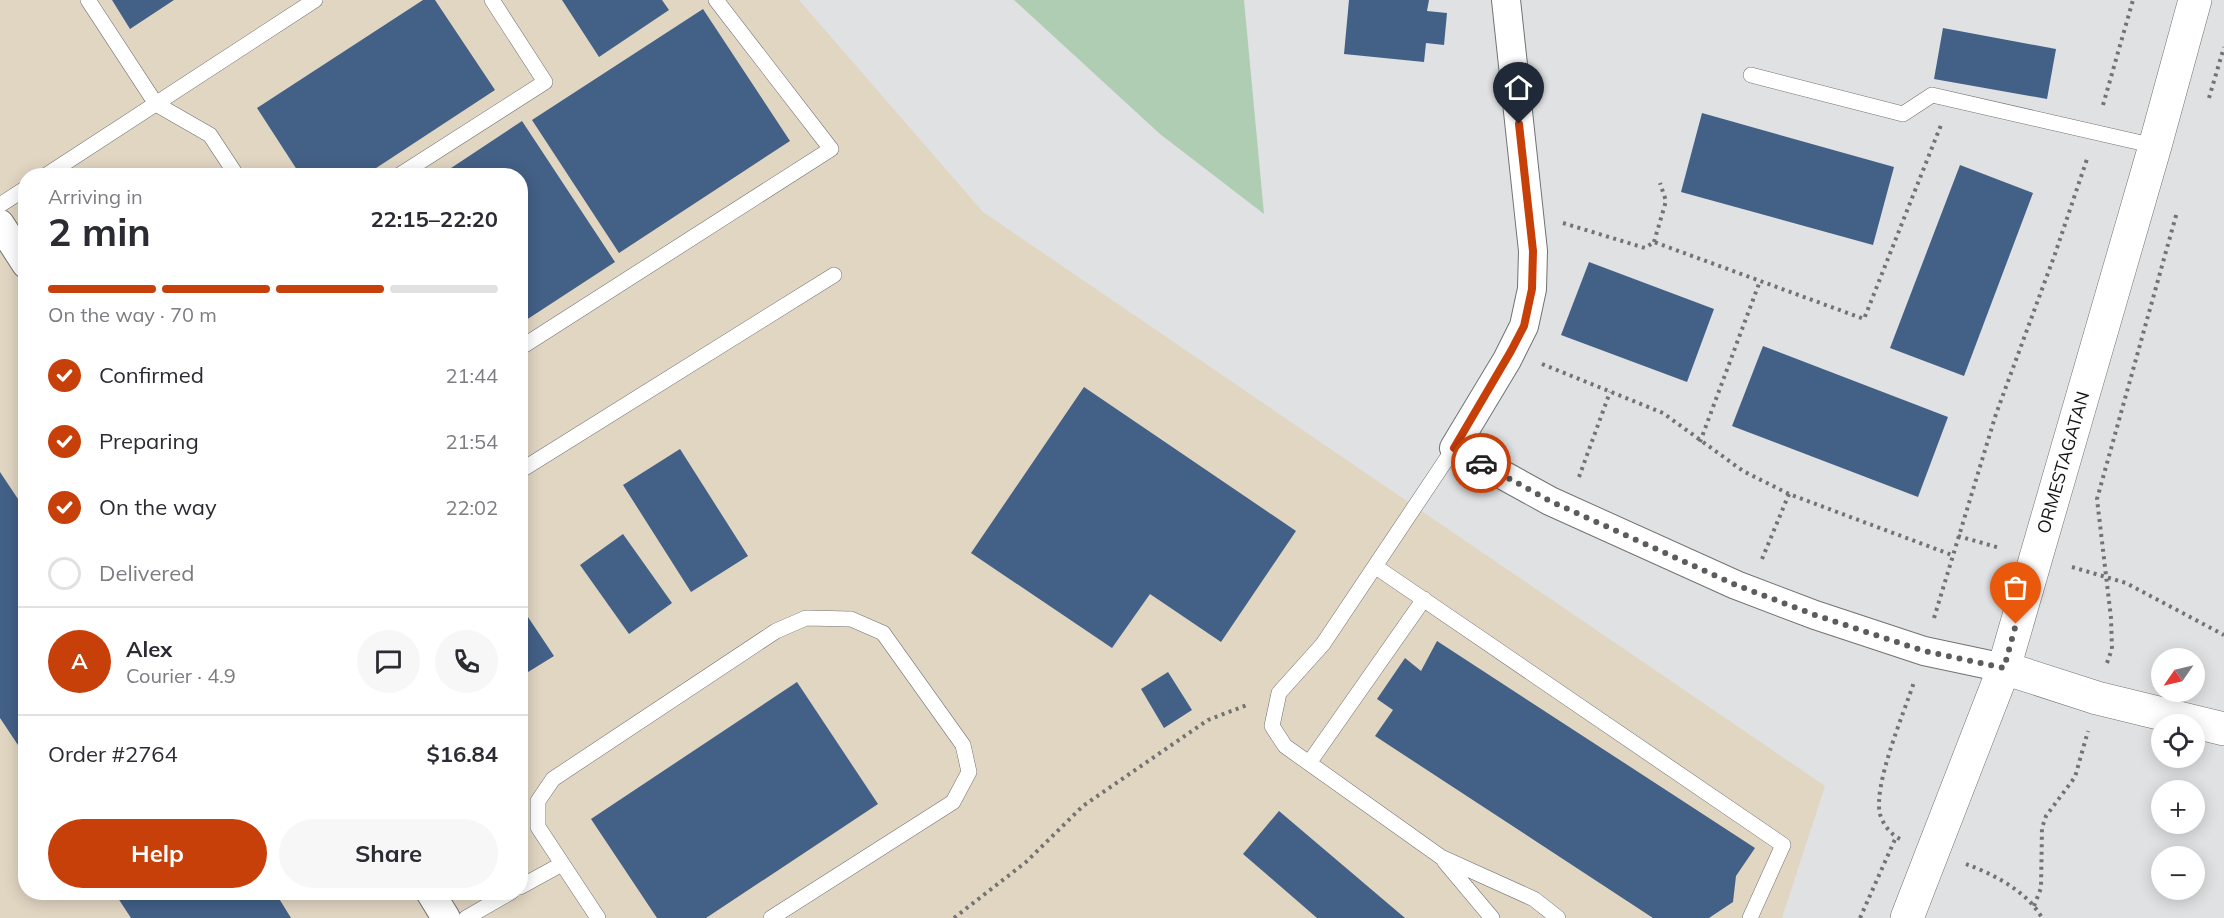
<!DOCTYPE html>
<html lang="en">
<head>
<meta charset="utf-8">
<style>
	body { margin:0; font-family:Mulish,sans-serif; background:#f7f7f7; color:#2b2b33; height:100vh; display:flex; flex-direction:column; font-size:22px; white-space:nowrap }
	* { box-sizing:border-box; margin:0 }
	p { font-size:20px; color:#7c7c81 }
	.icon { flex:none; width:33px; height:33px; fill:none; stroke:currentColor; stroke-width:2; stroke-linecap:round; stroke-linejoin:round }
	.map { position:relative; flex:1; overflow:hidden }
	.drawer { position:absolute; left:18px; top:168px; width:510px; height:732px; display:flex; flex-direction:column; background:#fff; border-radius:24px; box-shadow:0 3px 15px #0003 }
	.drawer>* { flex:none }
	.needle { width:39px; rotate:236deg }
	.tools { position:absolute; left:2151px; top:648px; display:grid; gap:12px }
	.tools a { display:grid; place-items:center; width:54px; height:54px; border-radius:50%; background:#fff; box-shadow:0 3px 15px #0003; font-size:30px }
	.pin { position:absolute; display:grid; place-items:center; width:51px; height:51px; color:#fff; margin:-62px -26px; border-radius:50% 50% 50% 0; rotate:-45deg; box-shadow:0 0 6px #0007 }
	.pin .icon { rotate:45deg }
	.courier { position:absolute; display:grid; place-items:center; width:60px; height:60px; margin:-30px; border:4px solid #c73f09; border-radius:50%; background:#fff; color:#222; box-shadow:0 2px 8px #0007 }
	.summary em { font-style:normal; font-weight:700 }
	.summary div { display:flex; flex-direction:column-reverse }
	.summary { display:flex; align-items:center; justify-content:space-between; height:102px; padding:0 30px }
	h1 { font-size:39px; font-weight:700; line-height:45px }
	.bar { display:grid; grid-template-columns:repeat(4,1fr); gap:9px 6px; align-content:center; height:72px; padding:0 30px }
	.bar i { height:8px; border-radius:4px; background:#e1e1e2 }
	.bar .selected { background:#c73f09 }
	.bar p { grid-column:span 4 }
	.line { display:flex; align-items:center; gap:15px; padding:0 30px; border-top:2px solid #e1e1e2 }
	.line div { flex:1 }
	.round { display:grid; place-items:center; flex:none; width:63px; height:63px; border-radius:32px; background:#f7f7f7 }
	ol { padding:0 30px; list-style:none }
	li { display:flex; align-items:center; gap:18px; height:66px }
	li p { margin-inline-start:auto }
	li .icon { padding:6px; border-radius:50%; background:#c73f09; color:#fff; stroke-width:4 }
	li:last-child { color:#7c7c81 }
	li i { width:33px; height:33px; border:3px solid #e1e1e2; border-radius:50% }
	.cta { display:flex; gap:12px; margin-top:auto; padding:12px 30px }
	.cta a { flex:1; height:69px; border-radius:36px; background:#c73f09; color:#fff; font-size:24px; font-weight:700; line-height:69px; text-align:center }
	.cta a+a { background:#f7f7f7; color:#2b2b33 }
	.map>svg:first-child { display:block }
	.commercial { fill:#e1d6c2; fill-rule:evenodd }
	.green { fill:#aecdb3 }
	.building { fill:#436087 }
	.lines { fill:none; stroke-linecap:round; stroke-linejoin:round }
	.lane-casing { stroke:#717273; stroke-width:16 }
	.street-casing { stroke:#717273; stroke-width:30 }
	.secondary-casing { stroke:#717273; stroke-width:34 }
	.path { stroke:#737373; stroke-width:4; stroke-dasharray:3 4.5; stroke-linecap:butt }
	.lane { stroke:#fff; stroke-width:15 }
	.street { stroke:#fff; stroke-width:28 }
	.secondary { stroke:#fff; stroke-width:33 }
	.done { stroke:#5b5c5c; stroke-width:6; stroke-dasharray:0 10.8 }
	.route { stroke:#c73f09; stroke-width:8 }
	.labels { text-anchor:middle; stroke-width:6; stroke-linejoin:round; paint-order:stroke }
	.street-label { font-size:18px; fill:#141414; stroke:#eeeeef }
</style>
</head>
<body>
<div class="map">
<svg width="2224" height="918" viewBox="0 0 2224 918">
	<rect width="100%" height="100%" fill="#e0e1e2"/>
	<path class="commercial" d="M 0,0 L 799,0 L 983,212 L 1825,786 L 1782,918 L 0,918 ZM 26,176 L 520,176 L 520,892 L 26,892 Z"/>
	<path class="green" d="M 1014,0 L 1244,0 L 1264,214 L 1160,134 Z"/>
	<path class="building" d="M 112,0 L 174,0 L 130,29 Z
		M 423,0 L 435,0 L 495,90 L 364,176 L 301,176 L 257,108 Z
		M 562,0 L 662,0 L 669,10 L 599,57 Z
		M 1349,0 L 1429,0 L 1427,11 L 1447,13 L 1444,45 L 1426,43 L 1424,62 L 1344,54 Z
		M 703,9 L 790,141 L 619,253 L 532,120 Z
		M 1943,28 L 2056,49 L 2047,99 L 1934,79 Z
		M 1702,113 L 1894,167 L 1873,245 L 1681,192 Z
		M 522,121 L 615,262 L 520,324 L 520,176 L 439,176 Z
		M 1960,165 L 2033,193 L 1964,376 L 1890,348 Z
		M 1589,262 L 1714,309 L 1687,382 L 1561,335 Z
		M 1763,346 L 1948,417 L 1918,497 L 1732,426 Z
		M 1084,387 L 1296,531 L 1221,642 L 1150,594 L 1112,648 L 971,553 Z
		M 680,449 L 748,556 L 691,592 L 623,485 Z
		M 0,472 L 26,511 L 26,757 L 0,718 Z
		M 623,534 L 672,603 L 629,634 L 580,565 Z
		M 520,605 L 554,656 L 520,677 Z
		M 1437,641 L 1755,848 L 1736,876 L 1733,902 L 1709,918 L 1653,918 L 1375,736 L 1393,710 L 1377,699 L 1405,658 L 1421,671 Z
		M 1168,672 L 1192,710 L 1164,728 L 1141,689 Z
		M 797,682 L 878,804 L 706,918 L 657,918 L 591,819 Z
		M 1279,811 L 1405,918 L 1317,918 L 1243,854 Z
		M 114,892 L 275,892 L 291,918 L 131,918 Z"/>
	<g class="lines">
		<defs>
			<path id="lane" d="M 88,0 L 156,104 L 210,135 L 237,176
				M 1751,75 L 1903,114 L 1932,95 L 2155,146
				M 45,176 L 315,0
				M 398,176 L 545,82 L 492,0
				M 0,205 L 26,188
				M 520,348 L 831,149 L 716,0
				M 1454,448 L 1323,644 L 1279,693 L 1272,726 L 1285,746 L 1441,857 L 1534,899 L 1558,918
				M 520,471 L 834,275
				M 1376,567 L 1783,845 L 1750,918
				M 1309,763 L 1424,599
				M 1445,862 L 1492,918
				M 520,887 L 562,864
				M 466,918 L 511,892
				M 598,918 L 538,827 L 538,801 L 553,779 L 776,631 L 806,618 L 851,619 L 883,633 L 963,745 L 969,772 L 953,802 L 771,918"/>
			<path id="street" d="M 1506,0 L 1533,251 L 1532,289 L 1524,326 L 1507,360 L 1454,448 L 1550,501 L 1736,585 L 1815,615 L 1924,651 L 2004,668
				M 0,224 L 26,264
				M 430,892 L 446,918"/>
			<g id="secondary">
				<path d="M 2004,668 L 2097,698 L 2224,729"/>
				<path id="s1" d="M 1907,918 L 2004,668 L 2155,146 L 2195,0"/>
			</g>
		</defs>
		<use href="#lane" class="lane-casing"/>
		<use href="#street" class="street-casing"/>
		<use href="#secondary" class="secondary-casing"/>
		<path class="path" d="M 2209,98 L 2224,47
			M 2103,105 L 2133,0
			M 1563,223 L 1645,248 L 1654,242 L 1864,319 L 1941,125
			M 1654,242 L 1666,201 L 1660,183
			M 1542,364 L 1663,413 L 1743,471 L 1789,494 L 1952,555
			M 1700,442 L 1760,281
			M 1579,477 L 1610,392
			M 1958,536 L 2000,548
			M 1762,559 L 1789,494
			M 2072,567 L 2126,583 L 2224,635
			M 1934,618 L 1996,414 L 2055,254 L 2087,159
			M 2107,663 L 2112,649 L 2111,618 L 2097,499 L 2177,212
			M 1900,839 C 1890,834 1883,824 1880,814 C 1873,785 1904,713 1914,682
			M 1966,864 C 1993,874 2027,891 2042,918
			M 2034,906 L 2041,888 L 2042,828 L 2046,816 L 2075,777 L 2088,731
			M 954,918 L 1026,862 L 1083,806 L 1208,720 L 1247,705
			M 1860,918 L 1896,837"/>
		<use href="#lane" class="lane"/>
		<use href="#street" class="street"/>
		<use href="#secondary" class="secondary"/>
	</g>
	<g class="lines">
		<path class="done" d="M 1481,463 L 1550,501 L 1736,585 L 1815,615 L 1924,651 L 2004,668 L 2016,624"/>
		<path class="route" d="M 1481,463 L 1454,448 L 1511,351 L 1524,326 L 1532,289 L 1533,251 L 1519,124"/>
	</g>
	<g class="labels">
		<g class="street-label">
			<text dy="6" stroke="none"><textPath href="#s1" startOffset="482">ORMESTAGATAN</textPath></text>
		</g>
	</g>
</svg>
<div class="tools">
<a><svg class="needle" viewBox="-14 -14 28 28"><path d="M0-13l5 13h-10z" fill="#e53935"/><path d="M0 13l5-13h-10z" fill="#7c7c81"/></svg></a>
<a><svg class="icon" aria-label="locate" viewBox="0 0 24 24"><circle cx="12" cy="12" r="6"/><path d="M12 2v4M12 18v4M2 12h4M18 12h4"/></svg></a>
<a>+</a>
<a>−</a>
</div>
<div class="pin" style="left:2016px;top:624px;background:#ea580c"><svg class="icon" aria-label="bag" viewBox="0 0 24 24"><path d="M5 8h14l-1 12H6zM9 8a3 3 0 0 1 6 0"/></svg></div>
<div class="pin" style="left:1519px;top:124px;background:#1f2937"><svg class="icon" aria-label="home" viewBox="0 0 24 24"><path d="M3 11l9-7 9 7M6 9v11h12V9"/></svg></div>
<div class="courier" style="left:1481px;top:463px"><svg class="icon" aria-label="car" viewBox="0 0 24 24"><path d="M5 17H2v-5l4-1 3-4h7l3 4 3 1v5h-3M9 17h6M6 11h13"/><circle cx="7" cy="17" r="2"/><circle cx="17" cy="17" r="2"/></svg></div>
<section class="drawer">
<div class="summary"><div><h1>2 min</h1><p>Arriving in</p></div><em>22:15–22:20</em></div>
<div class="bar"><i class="selected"></i><i class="selected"></i><i class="selected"></i><i></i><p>On the way · 70 m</p></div>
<ol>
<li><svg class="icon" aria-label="check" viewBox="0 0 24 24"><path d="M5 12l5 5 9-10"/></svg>Confirmed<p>21:44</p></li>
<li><svg class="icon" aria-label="check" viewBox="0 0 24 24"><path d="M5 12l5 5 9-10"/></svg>Preparing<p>21:54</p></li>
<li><svg class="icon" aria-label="check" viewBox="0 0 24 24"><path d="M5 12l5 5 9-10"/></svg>On the way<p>22:02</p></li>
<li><i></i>Delivered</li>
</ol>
<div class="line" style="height:108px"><b class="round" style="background:#c73f09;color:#fff">A</b><div><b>Alex</b><p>Courier · 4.9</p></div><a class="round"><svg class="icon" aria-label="chat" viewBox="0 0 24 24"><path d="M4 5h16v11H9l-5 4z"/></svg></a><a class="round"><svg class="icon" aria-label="phone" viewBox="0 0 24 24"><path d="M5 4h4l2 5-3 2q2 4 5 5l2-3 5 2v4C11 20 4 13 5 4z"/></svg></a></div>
<div class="line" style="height:78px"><div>Order #2764</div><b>$16.84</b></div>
<div class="cta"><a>Help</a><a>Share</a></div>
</section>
</div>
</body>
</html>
